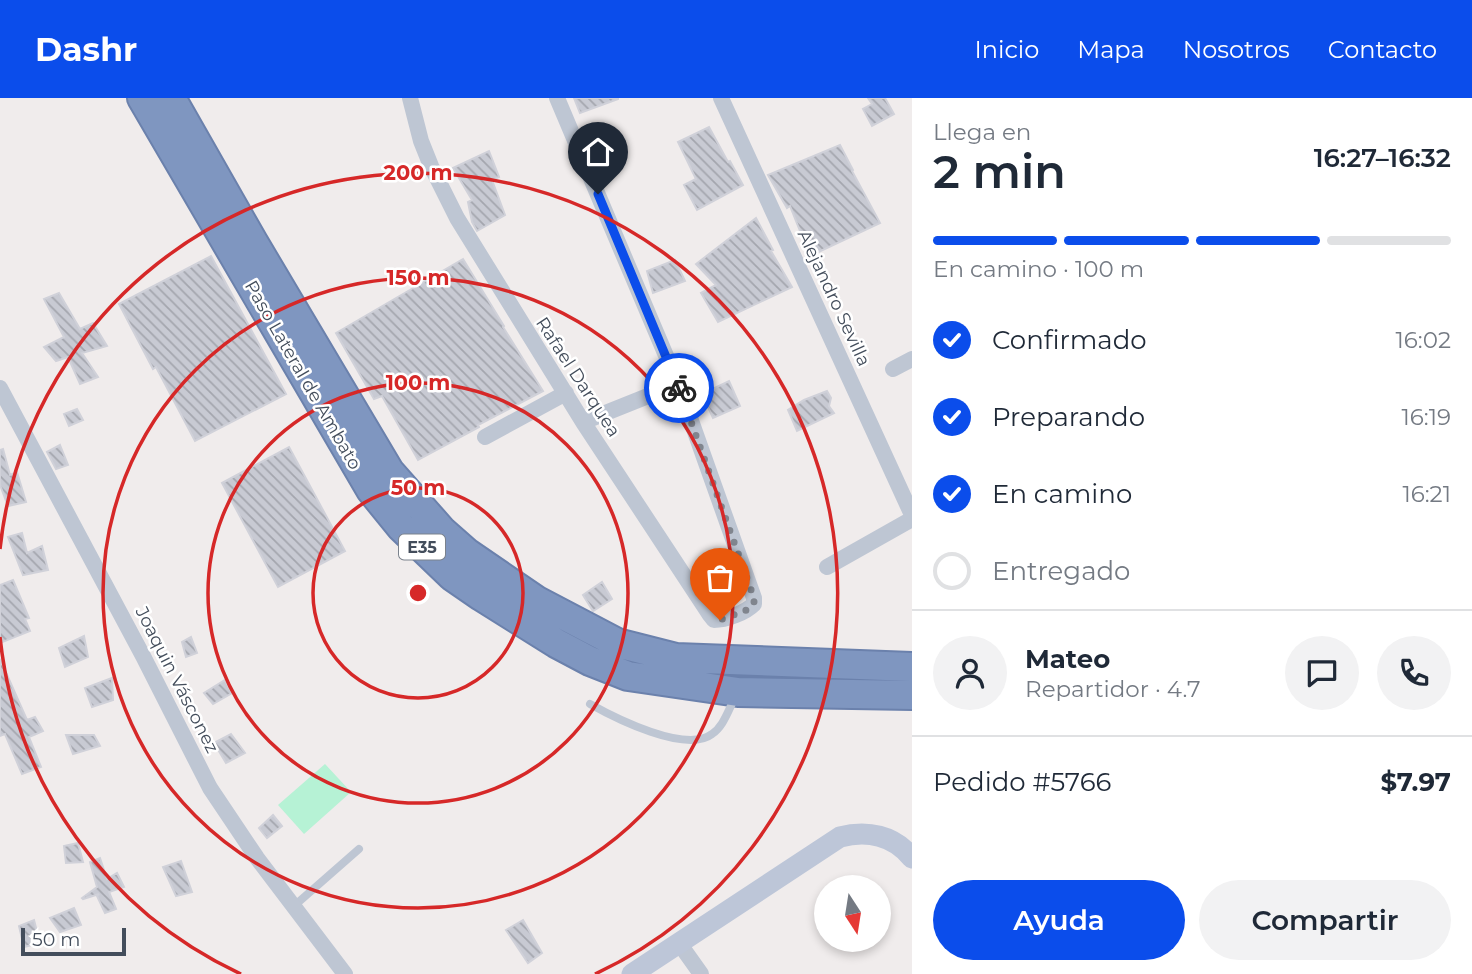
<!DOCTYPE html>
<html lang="es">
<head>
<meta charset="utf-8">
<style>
	body { margin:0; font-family:Montserrat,sans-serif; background:#f2f2f3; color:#1f2937; height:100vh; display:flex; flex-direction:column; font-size:26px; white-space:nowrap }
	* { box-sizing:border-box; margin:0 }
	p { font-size:23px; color:#747a83 }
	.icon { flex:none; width:38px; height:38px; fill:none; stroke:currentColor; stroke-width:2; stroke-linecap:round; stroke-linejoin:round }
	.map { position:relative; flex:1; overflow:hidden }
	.panel { display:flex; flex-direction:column; background:#fff; width:560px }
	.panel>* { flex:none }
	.needle { width:46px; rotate:168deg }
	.tools { position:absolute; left:814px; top:777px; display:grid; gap:14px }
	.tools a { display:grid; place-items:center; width:77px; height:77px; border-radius:50%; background:#fff; box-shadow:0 4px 10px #0003; font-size:35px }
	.scale { position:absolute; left:21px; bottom:18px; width:105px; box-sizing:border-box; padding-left:7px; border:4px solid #434d5b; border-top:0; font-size:19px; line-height:24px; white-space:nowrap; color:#434d5b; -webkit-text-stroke:5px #fff; paint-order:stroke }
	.pin { position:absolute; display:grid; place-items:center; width:60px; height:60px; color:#fff; margin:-72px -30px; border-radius:50% 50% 50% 0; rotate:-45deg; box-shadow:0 0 7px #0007 }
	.pin .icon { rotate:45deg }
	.courier { position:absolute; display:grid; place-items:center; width:70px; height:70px; margin:-35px; border:5px solid #0b4deb; border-radius:50%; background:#fff; color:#222; box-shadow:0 2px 9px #0007 }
	.summary em { font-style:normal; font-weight:600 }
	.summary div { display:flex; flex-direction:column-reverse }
	.summary { display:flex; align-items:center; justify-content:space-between; height:119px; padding:0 21px }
	h1 { font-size:46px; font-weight:600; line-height:52px }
	.bar { display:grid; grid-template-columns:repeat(4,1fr); gap:10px 7px; align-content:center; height:84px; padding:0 21px }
	.bar i { height:9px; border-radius:5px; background:#e0e1e3 }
	.bar .on { background:#0b4deb }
	.bar p { grid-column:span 4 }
	.line { display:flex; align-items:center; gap:18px; padding:0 21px; border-top:2px solid #e0e1e3 }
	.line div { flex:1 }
	.round { display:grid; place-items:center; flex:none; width:74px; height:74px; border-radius:37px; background:#f2f2f3 }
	ol { padding:0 21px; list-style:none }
	li { display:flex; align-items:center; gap:21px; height:77px }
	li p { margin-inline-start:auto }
	li .icon { padding:7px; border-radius:50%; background:#0b4deb; color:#fff; stroke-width:4 }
	li:last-child { color:#747a83 }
	li i { width:38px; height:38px; border:4px solid #e0e1e3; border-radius:50% }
	.cta { display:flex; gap:14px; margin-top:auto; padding:14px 21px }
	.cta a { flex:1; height:80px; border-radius:42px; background:#0b4deb; color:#fff; font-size:28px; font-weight:600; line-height:80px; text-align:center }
	.cta a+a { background:#f2f2f3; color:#1f2937 }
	header { display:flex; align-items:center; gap:42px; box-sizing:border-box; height:98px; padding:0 35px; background:#0b4deb; color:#fff }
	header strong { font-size:33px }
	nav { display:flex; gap:38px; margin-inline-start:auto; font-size:24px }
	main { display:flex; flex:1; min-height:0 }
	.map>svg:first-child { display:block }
	.pitch { fill:#b6f2d5 }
	.building { fill:url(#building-back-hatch); stroke:#d0d1d9; stroke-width:2 }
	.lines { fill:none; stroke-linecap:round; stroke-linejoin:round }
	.highway-casing { stroke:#6b81ac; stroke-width:32 }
	.lane { stroke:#bec6d3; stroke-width:8 }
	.street { stroke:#bec6d3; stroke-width:16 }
	.secondary { stroke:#bdc6d8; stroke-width:21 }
	.highway { stroke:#7f96c0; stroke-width:28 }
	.done { stroke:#80858e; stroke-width:7; stroke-dasharray:0 12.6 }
	.route { stroke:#0b4deb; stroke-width:9 }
	.ring { fill:none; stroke:#d62828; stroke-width:3.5 }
	.labels { text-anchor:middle; stroke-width:5; stroke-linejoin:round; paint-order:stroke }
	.shield { fill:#fff; stroke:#7b828c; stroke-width:2 }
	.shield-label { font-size:16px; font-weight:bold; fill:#434d5b }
	.street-label { font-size:18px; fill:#434d5b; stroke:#fff }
	.centre { fill:#d62828; stroke:#fff; stroke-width:3.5 }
	.ring-label { font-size:21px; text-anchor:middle; font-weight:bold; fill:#d62828; stroke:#fff; stroke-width:5; stroke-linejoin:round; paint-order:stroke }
</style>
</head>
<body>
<header>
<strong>Dashr</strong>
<nav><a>Inicio</a><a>Mapa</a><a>Nosotros</a><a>Contacto</a></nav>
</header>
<main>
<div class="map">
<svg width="912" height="876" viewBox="0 0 912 876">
	<defs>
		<pattern id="building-back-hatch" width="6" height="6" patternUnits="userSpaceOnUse" patternTransform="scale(1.75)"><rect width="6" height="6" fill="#c8cad3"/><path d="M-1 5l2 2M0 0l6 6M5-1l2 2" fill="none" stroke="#a4a6ae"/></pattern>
	</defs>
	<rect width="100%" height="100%" fill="#f0ecec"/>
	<path class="pitch" d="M 325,666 L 351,694 L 304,736 L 278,707 Z"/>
	<path class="building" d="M 574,0 L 618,0 L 618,1 L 580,15 Z
		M 868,0 L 885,0 L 894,16 L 872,28 L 863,11 L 872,6 Z
		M 709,29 L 728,64 L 730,63 L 743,87 L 697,112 L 684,87 L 696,81 L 678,44 Z
		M 840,47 L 853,72 L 852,73 L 880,125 L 810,158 L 790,108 L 787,110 L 768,77 Z
		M 489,53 L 499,79 L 492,82 L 505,117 L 477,133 L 472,124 L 468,104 L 472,102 L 453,70 Z
		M 756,120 L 773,152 L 771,153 L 792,189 L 718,224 L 701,195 L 716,187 L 696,166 Z
		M 211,158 L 286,296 L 195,343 L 156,269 L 153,271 L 119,206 Z
		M 463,161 L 504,228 L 503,229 L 543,293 L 478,327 L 479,329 L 418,362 L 382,298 L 374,301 L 336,235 Z
		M 675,162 L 685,183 L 653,195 L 647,173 Z
		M 59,195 L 80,231 L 93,225 L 107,248 L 82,255 L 98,279 L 80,286 L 68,259 L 56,263 L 44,249 L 64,239 L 44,201 Z
		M 729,283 L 740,308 L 713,320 L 702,296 Z
		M 827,293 L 831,300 L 829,308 L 834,315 L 797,333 L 788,312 L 804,302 Z
		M 77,311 L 83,322 L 69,328 L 64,316 Z
		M 60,347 L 68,367 L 56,371 L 47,354 Z
		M 289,349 L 345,453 L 278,489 L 222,385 Z
		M 3,351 L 10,377 L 17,374 L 26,404 L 8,408 L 0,387 L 0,352 Z
		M 22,435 L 27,455 L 42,448 L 48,472 L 23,477 L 8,439 Z
		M 13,482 L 29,520 L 25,521 L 30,533 L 0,545 L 0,487 Z
		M 602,484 L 612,501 L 593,513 L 583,497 Z
		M 84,538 L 88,559 L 65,569 L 59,550 Z
		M 191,539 L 197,555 L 186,559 L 182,544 Z
		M 0,561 L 27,622 L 35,619 L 43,633 L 29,639 L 41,669 L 22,676 L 5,636 L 0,638 Z
		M 112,580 L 113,602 L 92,609 L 85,590 Z
		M 225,582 L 232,595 L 213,606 L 204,595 Z
		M 231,636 L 245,655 L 226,665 L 214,645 Z
		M 66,637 L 94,637 L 100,648 L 73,656 Z
		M 273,717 L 282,728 L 267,740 L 259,730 Z
		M 78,745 L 83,764 L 66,765 L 64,748 Z
		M 100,760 L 107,781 L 117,775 L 124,789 L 109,794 L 116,811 L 105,815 L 97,798 L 99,796 L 83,801 L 82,800 L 97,789 L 90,764 Z
		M 181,763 L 192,794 L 176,798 L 163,769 Z
		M 74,810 L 81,827 L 60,834 L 50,820 Z
		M 34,822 L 40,845 L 24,849 L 19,828 Z
		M 523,822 L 542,855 L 528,865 L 506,832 Z"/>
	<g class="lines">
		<defs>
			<path id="highway" d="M 142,0 L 371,392 L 401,429 L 452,478 L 481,498 L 556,545 L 590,563 L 628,578 L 738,594 L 912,597
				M 171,0 L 253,144 L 389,373 L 442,433 L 467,455 L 537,503 L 617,545 L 676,560 L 912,569"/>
		</defs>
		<use href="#highway" class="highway-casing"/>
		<path class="lane" d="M 590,606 C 615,620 686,656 712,636 C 724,628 728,612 735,600
			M 294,808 L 359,751"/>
		<path class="street" d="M 410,0 L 421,43 L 431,68 L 457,120 L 583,324 L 710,517 L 714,522 C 726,522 745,515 754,506 L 754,500 L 678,286 L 557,0
			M 721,0 L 912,417
			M 893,271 L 912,261
			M 0,290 L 143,558 L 210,690 L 257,760 L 345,876
			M 583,324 L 678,286
			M 485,339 L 566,295
			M 827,469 L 912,421
			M 679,845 L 701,876"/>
		<path class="secondary" d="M 632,876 L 840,739 C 867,732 894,737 912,760"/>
		<use href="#highway" class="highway"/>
	</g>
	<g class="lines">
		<path class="done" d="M 679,290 L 754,500 L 754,506 L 749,511 L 720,522"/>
		<path class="route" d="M 598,96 L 679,290"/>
	</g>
	<g class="ring">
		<circle cx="418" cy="495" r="105"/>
		<circle cx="418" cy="495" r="210"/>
		<circle cx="418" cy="495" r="315"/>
		<path d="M241 876A420 420 0 0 1 0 539M0 451A420 420 0 1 1 595 876"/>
	</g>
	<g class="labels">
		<rect class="shield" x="399" y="436.5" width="46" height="25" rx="5"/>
		<g class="shield-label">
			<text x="422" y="455">E35</text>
		</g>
		<g class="street-label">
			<text transform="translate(834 200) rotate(65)" y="6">Alejandro Sevilla</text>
			<text transform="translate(303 277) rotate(60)" y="6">Paso Lateral de Ambato</text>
			<text transform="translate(578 279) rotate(57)" y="6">Rafael Darquea</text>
			<text transform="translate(177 582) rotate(63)" y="6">Joaquin Vásconez</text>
		</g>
	</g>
	<circle cx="418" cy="495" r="10" class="centre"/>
	<g class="ring-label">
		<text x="418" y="82">200 m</text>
		<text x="418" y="187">150 m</text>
		<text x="418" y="292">100 m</text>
		<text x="418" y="397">50 m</text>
	</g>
</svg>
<div class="tools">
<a><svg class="needle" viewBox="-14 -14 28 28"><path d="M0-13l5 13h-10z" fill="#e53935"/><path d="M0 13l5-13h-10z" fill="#747a83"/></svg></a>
</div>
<div class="scale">50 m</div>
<div class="pin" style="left:720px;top:522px;background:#ea580c"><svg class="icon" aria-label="bag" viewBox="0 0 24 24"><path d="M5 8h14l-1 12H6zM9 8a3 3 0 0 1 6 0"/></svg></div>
<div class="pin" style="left:598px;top:96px;background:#1f2937"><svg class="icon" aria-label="home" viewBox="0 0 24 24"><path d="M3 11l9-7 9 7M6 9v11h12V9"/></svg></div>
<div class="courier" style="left:679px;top:290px"><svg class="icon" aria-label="bike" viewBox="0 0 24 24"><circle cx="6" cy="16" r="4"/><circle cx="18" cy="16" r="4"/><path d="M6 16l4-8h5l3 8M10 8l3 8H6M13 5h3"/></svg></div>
</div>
<section class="panel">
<div class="summary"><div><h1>2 min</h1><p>Llega en</p></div><em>16:27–16:32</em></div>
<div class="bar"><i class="on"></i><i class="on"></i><i class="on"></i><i></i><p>En camino · 100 m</p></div>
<ol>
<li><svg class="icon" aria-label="check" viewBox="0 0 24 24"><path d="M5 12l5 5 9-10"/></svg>Confirmado<p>16:02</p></li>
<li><svg class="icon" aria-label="check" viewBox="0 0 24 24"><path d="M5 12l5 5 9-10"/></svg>Preparando<p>16:19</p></li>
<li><svg class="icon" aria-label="check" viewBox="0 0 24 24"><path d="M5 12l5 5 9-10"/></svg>En camino<p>16:21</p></li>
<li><i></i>Entregado</li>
</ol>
<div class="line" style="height:126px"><a class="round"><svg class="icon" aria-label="person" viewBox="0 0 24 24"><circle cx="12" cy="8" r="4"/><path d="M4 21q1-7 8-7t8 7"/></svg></a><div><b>Mateo</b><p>Repartidor · 4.7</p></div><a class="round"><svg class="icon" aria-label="chat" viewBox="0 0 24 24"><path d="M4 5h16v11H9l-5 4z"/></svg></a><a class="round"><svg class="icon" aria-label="phone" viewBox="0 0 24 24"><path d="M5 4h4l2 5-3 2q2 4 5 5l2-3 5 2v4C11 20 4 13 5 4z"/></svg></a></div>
<div class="line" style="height:91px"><div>Pedido #5766</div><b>$7.97</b></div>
<div class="cta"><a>Ayuda</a><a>Compartir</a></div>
</section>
</main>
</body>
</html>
